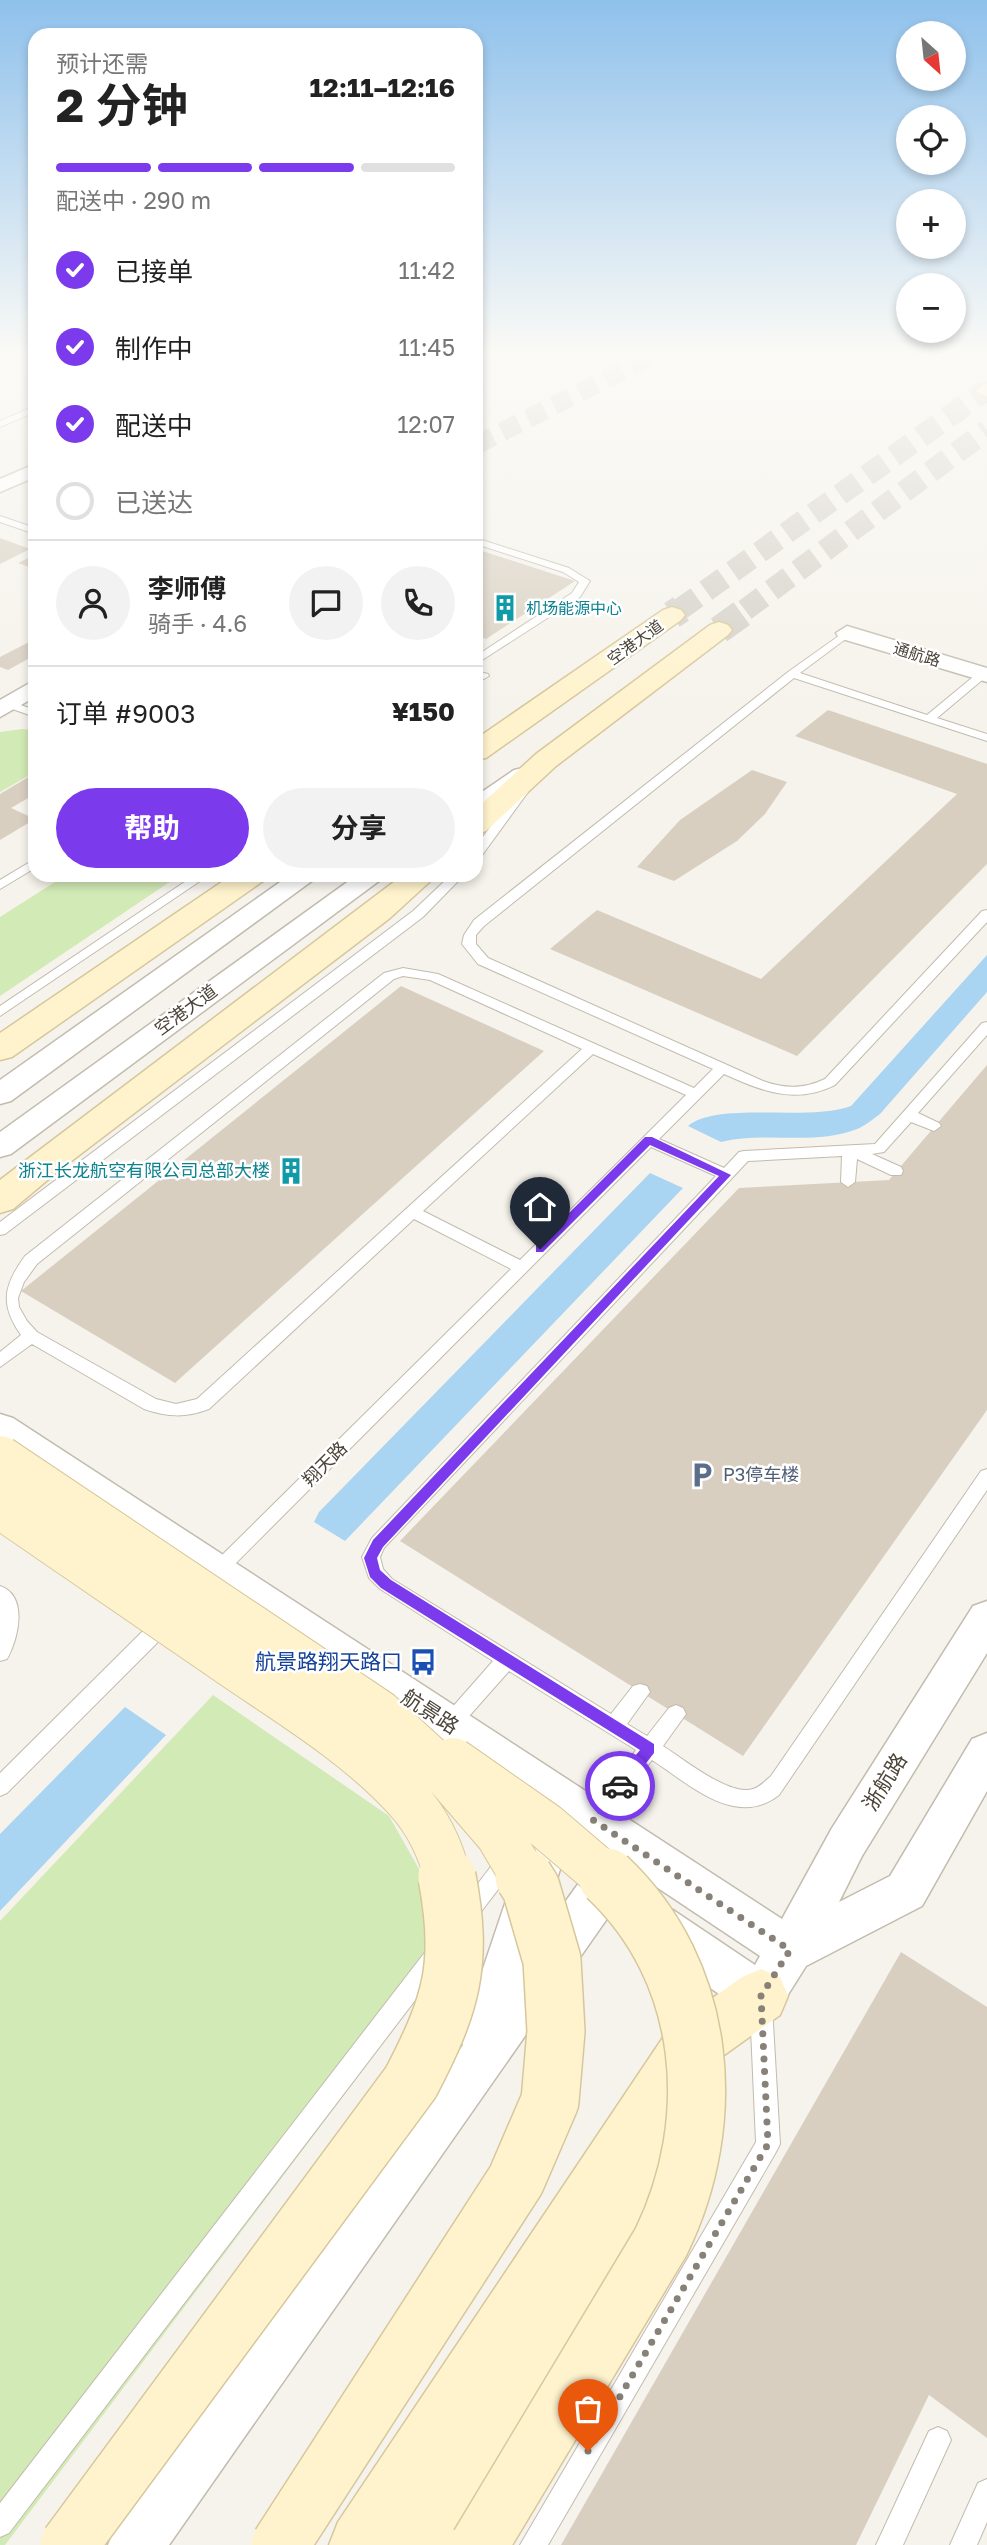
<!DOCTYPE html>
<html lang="zh">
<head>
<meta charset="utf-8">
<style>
	body { margin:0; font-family:"Golos Text","Noto Sans SC",sans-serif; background:#f2f2f2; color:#222; height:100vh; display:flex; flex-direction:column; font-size:26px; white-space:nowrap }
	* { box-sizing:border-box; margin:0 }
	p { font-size:23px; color:#767676 }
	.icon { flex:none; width:38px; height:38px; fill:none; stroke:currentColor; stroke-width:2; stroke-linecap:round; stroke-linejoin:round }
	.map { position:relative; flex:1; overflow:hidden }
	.side { position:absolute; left:28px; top:28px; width:455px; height:854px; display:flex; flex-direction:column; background:#fff; border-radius:21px; box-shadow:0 4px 10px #0003 }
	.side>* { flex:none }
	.needle { width:46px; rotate:153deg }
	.buttons { position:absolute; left:896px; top:21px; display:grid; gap:14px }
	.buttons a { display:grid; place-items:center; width:70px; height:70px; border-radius:50%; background:#fff; box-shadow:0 4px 10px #0003; font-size:35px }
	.pin { position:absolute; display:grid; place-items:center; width:60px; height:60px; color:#fff; margin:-72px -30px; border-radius:50% 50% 50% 0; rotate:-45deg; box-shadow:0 0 7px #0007 }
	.pin .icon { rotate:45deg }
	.courier { position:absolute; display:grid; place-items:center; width:70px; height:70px; margin:-35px; border:5px solid #7c3aed; border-radius:50%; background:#fff; color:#222; box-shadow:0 2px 9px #0007 }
	.summary em { font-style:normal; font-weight:700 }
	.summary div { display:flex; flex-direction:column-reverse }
	.summary { display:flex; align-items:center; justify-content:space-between; height:119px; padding:0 28px }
	h1 { font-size:46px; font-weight:700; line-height:52px }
	.bar { display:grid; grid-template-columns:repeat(4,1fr); gap:10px 7px; align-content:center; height:84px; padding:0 28px }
	.bar i { height:9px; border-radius:5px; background:#e0e0e0 }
	.bar .on { background:#7c3aed }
	.bar p { grid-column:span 4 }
	.line { display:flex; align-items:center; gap:18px; padding:0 28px; border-top:2px solid #e0e0e0 }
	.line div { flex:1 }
	.round { display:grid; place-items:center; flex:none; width:74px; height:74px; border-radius:37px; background:#f2f2f2 }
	ol { padding:0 28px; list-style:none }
	li { display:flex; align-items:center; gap:21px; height:77px }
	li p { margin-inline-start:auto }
	li .icon { padding:7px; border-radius:50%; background:#7c3aed; color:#fff; stroke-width:4 }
	li:last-child { color:#767676 }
	li i { width:38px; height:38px; border:4px solid #e0e0e0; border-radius:50% }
	.button { display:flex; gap:14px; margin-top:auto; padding:14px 28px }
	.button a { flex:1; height:80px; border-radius:42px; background:#7c3aed; color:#fff; font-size:28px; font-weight:700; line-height:80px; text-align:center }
	.button a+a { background:#f2f2f2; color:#222 }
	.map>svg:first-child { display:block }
	.green { fill:#d2eab5 }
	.water { fill:#a9d4f2 }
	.building { fill:#d8cfc1 }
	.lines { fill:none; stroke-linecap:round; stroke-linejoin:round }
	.minor-tunnel { stroke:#d4d0c8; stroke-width:19; stroke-dasharray:19 10; stroke-linecap:butt }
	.secondary-tunnel-far1 { stroke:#d4d0c8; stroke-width:22; stroke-dasharray:22 11; stroke-linecap:butt }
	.secondary-tunnel { stroke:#d4d0c8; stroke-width:28; stroke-dasharray:28 14; stroke-linecap:butt }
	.service-casing { stroke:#c2bbae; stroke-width:2 }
	.minor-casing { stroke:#c2bbae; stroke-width:3 }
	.secondary-casing { stroke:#d6c79b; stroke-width:3 }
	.service { fill:#fff; fill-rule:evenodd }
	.minor { fill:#fff; fill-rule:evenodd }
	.secondary { fill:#fff3cd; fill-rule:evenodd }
	.secondary-bridge-far1-casing { stroke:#d6c79b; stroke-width:48; stroke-linecap:butt }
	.secondary-bridge-casing { stroke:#d6c79b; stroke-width:60; stroke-linecap:butt }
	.secondary-bridge-far1 { stroke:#fff3cd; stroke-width:46 }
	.secondary-bridge { stroke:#fff3cd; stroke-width:57 }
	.route { fill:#7c3aed }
	.done { stroke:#878178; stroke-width:7; stroke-dasharray:0 12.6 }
	.labels { text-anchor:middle; stroke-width:5; stroke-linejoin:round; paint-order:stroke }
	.far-culture-label { font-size:16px; fill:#0d838f; stroke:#fff; text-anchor:start }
	.far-street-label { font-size:16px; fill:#4b4439; stroke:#fff }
	.street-label { font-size:18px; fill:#4b4439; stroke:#fff }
	.culture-label { font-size:18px; fill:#0d838f; stroke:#fff; text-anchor:end }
	.service-label { font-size:18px; fill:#4e5e75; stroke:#fff; text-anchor:start }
	.near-transit-label { font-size:21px; fill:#164399; stroke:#fff; text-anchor:end }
	.near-street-label { font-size:21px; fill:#4b4439; stroke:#fff }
</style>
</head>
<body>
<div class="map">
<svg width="987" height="2545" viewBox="0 0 987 2545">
	<rect width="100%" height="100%" fill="#f6f3ec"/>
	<path class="green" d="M 22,729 L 35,730 L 35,772 L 0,792 L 0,732 Z
		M 66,875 L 180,875 L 0,996 L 0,917 Z
		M 213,1695 L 389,1816 L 419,1869 L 428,1931 L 415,2001 L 5,2545 L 0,2545 L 0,1921 Z"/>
	<path class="water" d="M 987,955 L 987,992 L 880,1114 C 873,1119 865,1126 857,1129 C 815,1146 765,1131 721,1142 L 688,1126 C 718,1101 809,1122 851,1106 Z
		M 650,1173 L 683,1188 L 345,1541 L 314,1522 L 319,1512 Z
		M 125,1707 L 166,1735 L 0,1911 L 0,1834 Z"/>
	<path class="building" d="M 0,538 L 30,549 L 0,564 Z
		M 476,549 L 575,581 L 486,639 L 476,635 Z
		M 35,555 L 35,569 L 18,563 Z
		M 35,639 L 35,655 L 8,670 L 0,667 L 0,657 Z
		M 828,710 L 987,764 L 987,864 L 797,1056 L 550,949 L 597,910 L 761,979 L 957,794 L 795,736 Z
		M 752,770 L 787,782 L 765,814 L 737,841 L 674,881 L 637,867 L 680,820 Z
		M 35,773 L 35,794 L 11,808 L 35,819 L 0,840 L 0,794 Z
		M 401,986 L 544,1051 L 175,1383 L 21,1291 Z
		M 987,1065 L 987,1410 L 743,1756 L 400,1541 L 739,1188 L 889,1180 Z
		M 901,1952 L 987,2007 L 987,2438 L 929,2395 L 856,2545 L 561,2545 Z"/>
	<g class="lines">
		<path class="minor-tunnel" d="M 476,445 L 662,351"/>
		<path class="secondary-tunnel-far1" d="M 679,610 L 986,390
			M 745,610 L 987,430"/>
		<path class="secondary-tunnel" d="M 672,615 L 681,609
			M 719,630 L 748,609"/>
		<defs>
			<path id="service" d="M 35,406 L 35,412 L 0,427 L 0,421 Z
				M 0,516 L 35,528 L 35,534 L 0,522 Z
				M 476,538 L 569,568 L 590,581 L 580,597 L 476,664 L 476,656 L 572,593 L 579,582 L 563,572 L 476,544 Z
				M 847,630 L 852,633 L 851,635 L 800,673 L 927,715 L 979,672 L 987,672 L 987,676 L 937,718 L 987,734 L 987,741 L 794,678 L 484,926 L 476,935 L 476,944 L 488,958 L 763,1081 C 785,1089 804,1089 825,1079 L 982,911 L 987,910 L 987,922 L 835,1085 C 795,1105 762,1091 724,1074 L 659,1139 L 724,1168 L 739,1152 L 744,1151 L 875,1144 L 982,1023 L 987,1022 L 987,1035 L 918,1113 L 939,1123 L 941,1126 L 934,1131 L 911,1122 L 884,1152 L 872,1154 L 901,1167 L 903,1171 L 901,1175 L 891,1175 L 857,1159 L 855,1182 L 848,1187 L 841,1182 L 842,1156 L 748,1161 L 384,1548 L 380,1557 L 383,1569 L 392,1579 L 611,1714 L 633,1686 L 640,1684 L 647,1686 L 650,1692 L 627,1724 L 647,1736 L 669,1708 L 676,1705 L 683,1708 L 686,1714 L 663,1746 C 682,1758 730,1797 753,1789 C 760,1787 766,1780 771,1776 L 981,1471 L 987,1469 L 987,1490 L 779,1795 C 736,1829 689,1784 652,1760 L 600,1827 L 593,1829 L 586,1827 L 583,1820 L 586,1813 L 636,1750 L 509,1671 L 456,1731 L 449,1734 L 442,1731 L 439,1725 L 442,1719 L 493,1661 L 380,1589 L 369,1578 L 362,1557 L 372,1538 L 716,1176 L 651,1147 L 221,1578 L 215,1581 L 209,1578 L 206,1573 L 209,1568 L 511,1269 L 414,1219 L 209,1409 C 185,1418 168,1417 144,1409 L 32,1344 L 0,1367 L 0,1352 L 21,1335 C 0,1305 3,1286 25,1256 L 384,973 L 403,968 L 438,974 L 694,1088 L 713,1069 L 478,964 L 462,944 L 464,935 L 474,920 L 788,672 ZM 403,976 L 430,980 L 582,1049 L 197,1399 L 176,1404 L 156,1399 L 37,1332 L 27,1321 L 19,1307 L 18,1298 L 24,1282 L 37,1264 L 394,979 ZM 593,1054 L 686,1095 L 520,1260 L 423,1211 Z
				M 476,671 L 488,674 L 489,676 L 484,679 L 476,677 Z
				M 4,702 L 12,702 L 35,710 L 35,717 L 4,706 Z
				M 522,788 L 528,792 L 480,858 L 476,859 L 476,846 L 518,790 Z
				M 35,859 L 35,868 L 0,889 L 0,880 Z
				M 195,875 L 209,875 L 0,1016 L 0,1006 Z
				M 451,875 L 464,875 L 423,917 L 5,1234 L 0,1235 L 0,1222 L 413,911 Z
				M 0,1586 C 29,1596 18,1639 7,1659 L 0,1661 Z
				M 164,1615 L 171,1617 L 173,1623 L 171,1629 L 7,1793 L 0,1796 L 0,1773 L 157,1617 Z
				M 509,1849 L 516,1852 L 519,1859 L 516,1866 L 474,1921 L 467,1924 L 460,1921 L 456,1914 L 460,1907 L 502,1852 Z
				M 437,1944 L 445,1947 L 448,1954 L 445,1961 L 9,2533 L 0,2537 L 0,2503 L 429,1947 Z
				M 761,1995 L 769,1998 L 772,2006 L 780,2144 L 776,2152 L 548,2545 L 520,2545 L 756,2142 L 750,2006 L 753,1998 Z
				M 938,2427 L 947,2431 L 951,2440 L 903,2545 L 876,2545 L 929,2431 Z
				M 987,2479 L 987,2522 L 977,2545 L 950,2545 L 978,2483 Z"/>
			<path id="minor" d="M 35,464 L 35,477 L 0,492 L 0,479 Z
				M 847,626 L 987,668 L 987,682 L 839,638 L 836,633 Z
				M 35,680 L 35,697 L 0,717 L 0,700 Z
				M 523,768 L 532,770 L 535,775 L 532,780 L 485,812 L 476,815 L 476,796 L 514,770 Z
				M 290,875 L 320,875 L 11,1101 L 0,1104 L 0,1080 Z
				M 357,875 L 387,875 L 11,1154 L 0,1157 L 0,1132 Z
				M 0,1414 L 13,1418 L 782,1919 L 832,1828 L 973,1606 L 987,1601 L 987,1653 L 862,1856 L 839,1902 L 890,1876 L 972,1739 L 987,1733 L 987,1791 L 922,1906 L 806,1966 L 777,2012 L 761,2019 L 745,2012 L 641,1940 L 635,1925 L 641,1910 L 657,1903 L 673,1910 L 755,1965 L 760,1956 L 631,1870 L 618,1903 L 169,2545 L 108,2545 L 116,2525 L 463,2045 L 460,2037 L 523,1850 L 547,1813 L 0,1446 ZM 581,1836 L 598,1847 L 586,1873 L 537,1941 L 563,1860 Z"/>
			<path id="secondary" d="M 987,383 L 987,396 L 979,394 L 976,390 Z
				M 672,607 L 681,610 L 685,615 L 681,620 L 486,758 L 476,760 L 476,739 L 663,610 Z
				M 719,622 L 728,625 L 732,630 L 728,635 L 556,766 L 486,831 L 476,834 L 476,809 L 536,754 L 710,625 Z
				M 232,875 L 267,875 L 263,881 L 12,1057 L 0,1060 L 0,1033 Z
				M 403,875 L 437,875 L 390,918 L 57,1172 L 13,1209 L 0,1213 L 0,1180 Z
				M 761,1969 L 780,1977 L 788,1996 L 780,2015 L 706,2068 L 694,2088 L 708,2093 L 716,2113 L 708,2133 L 456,2545 L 329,2545 L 338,2522 L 668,2030 L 742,1977 Z"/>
		</defs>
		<use href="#service" class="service-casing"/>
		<use href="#minor" class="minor-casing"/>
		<use href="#secondary" class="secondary-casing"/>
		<use href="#service" class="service"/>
		<use href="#minor" class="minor"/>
		<use href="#secondary" class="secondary"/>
		<defs>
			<path id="secondary-bridge-far1" d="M 0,1459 L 379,1713 L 449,1777 L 499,1835 L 525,1879
				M 0,1505 C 79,1559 157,1613 236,1667 C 295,1707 359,1746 407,1799 C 428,1822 441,1850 448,1879
				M 453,1761 L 546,1826 L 608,1879"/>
			<path id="secondary-bridge" d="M 69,2545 L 411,2082 C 451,2005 464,1965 447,1877
				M 280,2545 L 516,2180 L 550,2101 L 556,2031 L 552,1960 L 531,1888 L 524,1877
				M 479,2545 L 661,2242 C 720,2121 708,1972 607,1877"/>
		</defs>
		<use href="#secondary-bridge-far1" class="secondary-bridge-far1-casing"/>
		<use href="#secondary-bridge" class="secondary-bridge-casing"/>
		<use href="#secondary-bridge-far1" class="secondary-bridge-far1"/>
		<use href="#secondary-bridge" class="secondary-bridge"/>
	</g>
	<linearGradient id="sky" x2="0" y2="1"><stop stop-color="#8fc1ec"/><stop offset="0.5" stop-color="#fbfaf6"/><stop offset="1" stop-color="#fbfaf6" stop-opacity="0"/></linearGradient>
	<rect width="987" height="708" fill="url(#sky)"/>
	<path class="route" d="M 645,1137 L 652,1137 L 731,1175 L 383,1547 L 377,1558 L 380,1570 L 391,1580 L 654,1744 L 654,1753 L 625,1790 L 620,1792 L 615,1790 L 615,1781 L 640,1750 L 381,1588 L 370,1577 L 364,1558 L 373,1540 L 719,1176 L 650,1145 L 543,1252 L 536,1252 L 536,1246 Z"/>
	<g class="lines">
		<path class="done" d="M 588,2451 L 768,2144 L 761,1996 L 790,1950 L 593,1820 L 620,1786"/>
	</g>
	<defs>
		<symbol id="building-bare" viewBox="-9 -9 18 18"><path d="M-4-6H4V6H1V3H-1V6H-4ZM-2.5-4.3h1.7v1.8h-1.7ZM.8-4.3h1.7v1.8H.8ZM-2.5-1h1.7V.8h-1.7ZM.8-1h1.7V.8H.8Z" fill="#0f9aa8" stroke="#fff" stroke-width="2.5" paint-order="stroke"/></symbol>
		<symbol id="parking-bare" viewBox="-9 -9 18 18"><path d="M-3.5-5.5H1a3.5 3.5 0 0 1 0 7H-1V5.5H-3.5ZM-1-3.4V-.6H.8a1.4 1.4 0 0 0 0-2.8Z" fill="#5c6f8a" stroke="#fff" stroke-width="2.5" paint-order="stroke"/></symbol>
		<symbol id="bus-bare" viewBox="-9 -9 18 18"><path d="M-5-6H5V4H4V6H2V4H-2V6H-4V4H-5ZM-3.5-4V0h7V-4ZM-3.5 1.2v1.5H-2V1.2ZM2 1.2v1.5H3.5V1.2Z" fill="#1a4fb4" stroke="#fff" stroke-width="2.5" paint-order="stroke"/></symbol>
	</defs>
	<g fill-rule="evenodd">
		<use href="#building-bare" x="486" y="589" width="38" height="38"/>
		<use href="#building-bare" x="272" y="1152" width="38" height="38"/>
		<use href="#parking-bare" x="683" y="1456" width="38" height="38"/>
		<use href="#bus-bare" x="404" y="1643" width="38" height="38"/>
	</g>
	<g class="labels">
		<g class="far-culture-label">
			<text x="526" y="614">机场能源中心</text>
		</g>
		<g class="far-street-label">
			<text transform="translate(635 642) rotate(-36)" y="6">空港大道</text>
			<text transform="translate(917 654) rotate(17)" y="6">通航路</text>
		</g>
		<g class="street-label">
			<text transform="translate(186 1010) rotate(-36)" y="6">空港大道</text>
			<text transform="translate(325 1464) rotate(-45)" y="6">翔天路</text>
		</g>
		<g class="culture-label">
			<text x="270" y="1177">浙江长龙航空有限公司总部大楼</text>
		</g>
		<g class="service-label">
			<text x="723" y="1481">P3停车楼</text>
		</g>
		<g class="near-transit-label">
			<text x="402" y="1669">航景路翔天路口</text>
		</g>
		<g class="near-street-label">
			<text transform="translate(430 1712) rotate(33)" y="7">航景路</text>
			<text transform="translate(885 1782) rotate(-58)" y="7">浙航路</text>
		</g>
	</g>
</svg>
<div class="buttons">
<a><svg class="needle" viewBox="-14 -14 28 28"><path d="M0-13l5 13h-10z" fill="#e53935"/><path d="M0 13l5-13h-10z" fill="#767676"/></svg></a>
<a><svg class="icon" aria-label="locate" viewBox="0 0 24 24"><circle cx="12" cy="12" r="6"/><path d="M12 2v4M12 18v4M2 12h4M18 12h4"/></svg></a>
<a>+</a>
<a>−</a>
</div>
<div class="pin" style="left:588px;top:2451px;background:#ea580c"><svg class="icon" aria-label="bag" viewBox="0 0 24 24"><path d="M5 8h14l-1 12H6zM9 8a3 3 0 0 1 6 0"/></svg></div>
<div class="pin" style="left:540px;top:1249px;background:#1f2937"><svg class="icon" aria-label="home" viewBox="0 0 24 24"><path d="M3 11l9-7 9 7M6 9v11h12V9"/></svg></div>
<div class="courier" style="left:620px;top:1786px"><svg class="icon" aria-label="car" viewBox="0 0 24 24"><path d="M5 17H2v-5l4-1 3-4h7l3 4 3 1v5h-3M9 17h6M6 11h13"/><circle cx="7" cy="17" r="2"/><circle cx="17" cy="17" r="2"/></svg></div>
<section class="side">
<div class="summary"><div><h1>2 分钟</h1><p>预计还需</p></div><em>12:11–12:16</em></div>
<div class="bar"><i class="on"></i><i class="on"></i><i class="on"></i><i></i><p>配送中 · 290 m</p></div>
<ol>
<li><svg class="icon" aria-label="check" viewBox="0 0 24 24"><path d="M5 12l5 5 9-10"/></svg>已接单<p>11:42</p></li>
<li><svg class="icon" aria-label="check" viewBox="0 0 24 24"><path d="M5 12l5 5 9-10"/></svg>制作中<p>11:45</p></li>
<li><svg class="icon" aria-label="check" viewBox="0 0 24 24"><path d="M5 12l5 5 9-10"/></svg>配送中<p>12:07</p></li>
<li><i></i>已送达</li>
</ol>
<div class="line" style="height:126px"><a class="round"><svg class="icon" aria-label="person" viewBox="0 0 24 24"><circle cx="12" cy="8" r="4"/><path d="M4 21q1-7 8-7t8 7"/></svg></a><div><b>李师傅</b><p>骑手 · 4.6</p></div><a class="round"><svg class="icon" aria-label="chat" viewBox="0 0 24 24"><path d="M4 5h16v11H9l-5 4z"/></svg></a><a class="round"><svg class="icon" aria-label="phone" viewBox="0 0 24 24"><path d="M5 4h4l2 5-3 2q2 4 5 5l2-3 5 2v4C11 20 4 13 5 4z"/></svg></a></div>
<div class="line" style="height:91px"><div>订单 #9003</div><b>¥150</b></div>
<div class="button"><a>帮助</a><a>分享</a></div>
</section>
</div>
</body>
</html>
